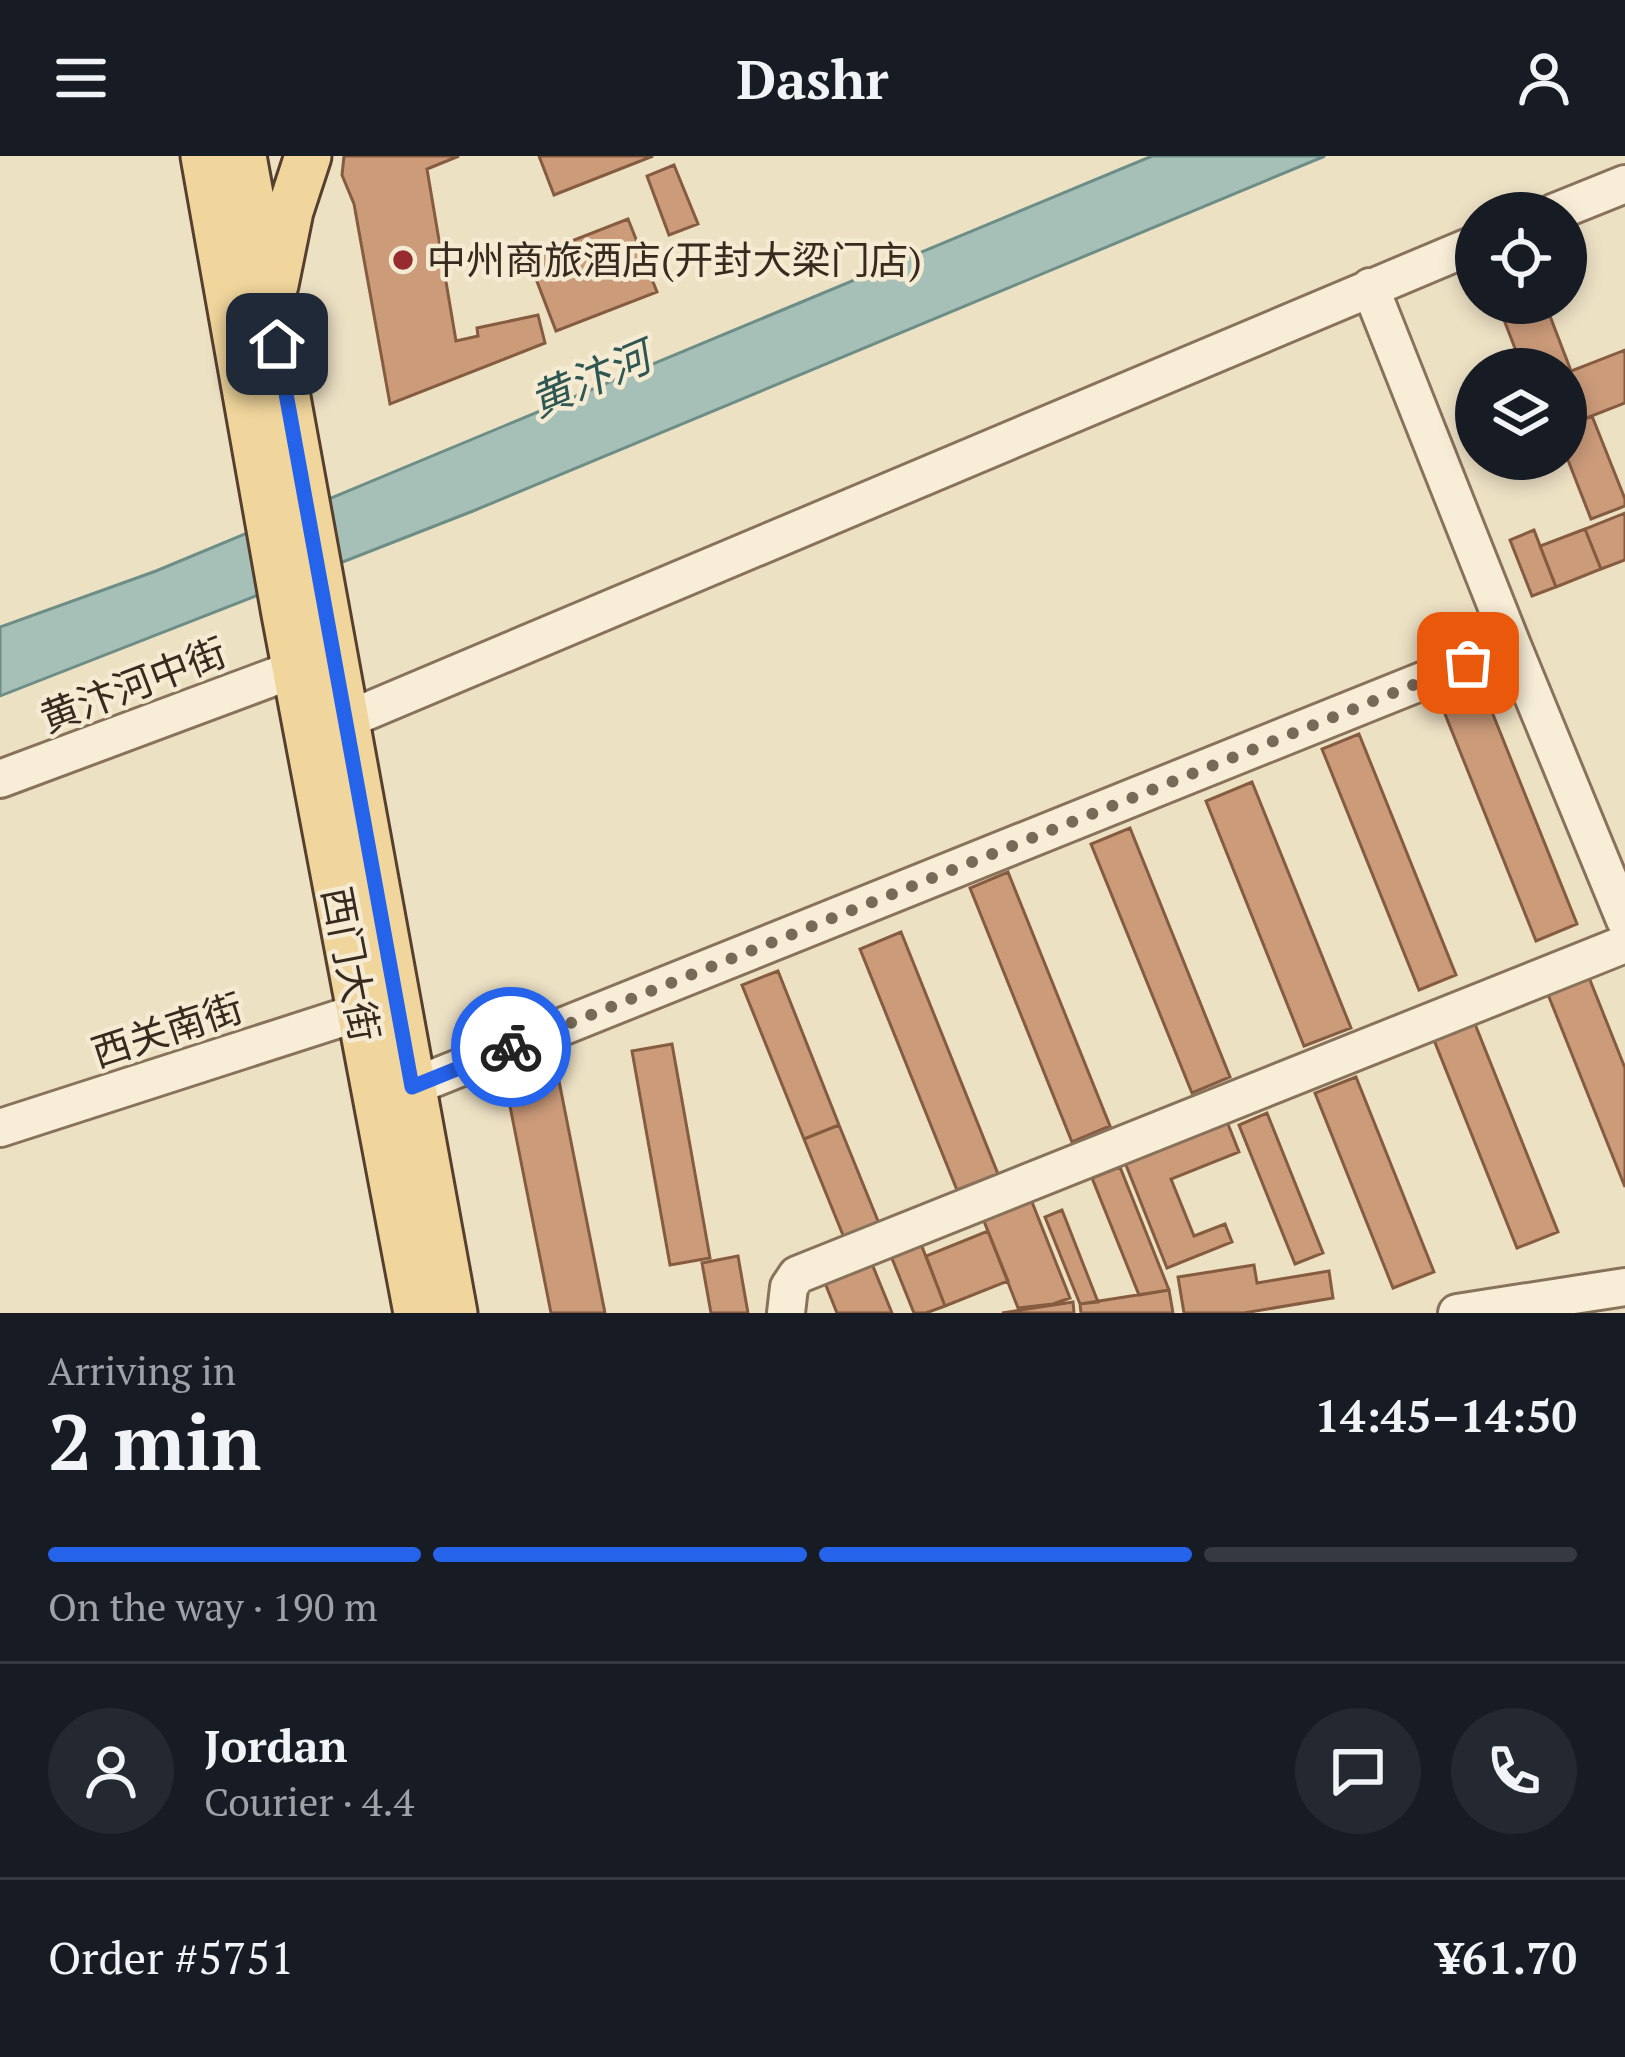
<!DOCTYPE html>
<html lang="en">
<head>
<meta charset="utf-8">
<style>
	body { margin:0; font-family:"PT Serif","Noto Sans SC",serif; background:#242831; color:#f1f3f6; height:100vh; display:flex; flex-direction:column; font-size:45px; white-space:nowrap }
	* { box-sizing:border-box; margin:0 }
	p { font-size:39px; color:#9ea1a6 }
	.icon { flex:none; width:66px; height:66px; fill:none; stroke:currentColor; stroke-width:2; stroke-linecap:round; stroke-linejoin:round }
	.map { position:relative; height:1157px; overflow:hidden }
	.panel { display:flex; flex-direction:column; background:#171b24; flex:1 }
	.panel>* { flex:none }
	.buttons { position:absolute; left:1455px; top:36px; display:grid; gap:24px }
	.buttons a { display:grid; place-items:center; width:132px; height:132px; border-radius:50%; background:#171b24; box-shadow:0 6px 18px #0003; font-size:60px }
	.pin { position:absolute; display:grid; place-items:center; width:102px; height:102px; color:#fff; margin:-51px; border-radius:24px; box-shadow:0 6px 18px #0006 }
	.courier { position:absolute; display:grid; place-items:center; width:120px; height:120px; margin:-60px; border:9px solid #2563eb; border-radius:50%; background:#fff; color:#222; box-shadow:0 3px 15px #0007 }
	.overview em { font-style:normal; font-weight:600 }
	.overview div { display:flex; flex-direction:column-reverse }
	.overview { display:flex; align-items:center; justify-content:space-between; height:204px; padding:0 48px }
	h1 { font-size:78px; font-weight:600; line-height:90px }
	.bar { display:grid; grid-template-columns:repeat(4,1fr); gap:18px 12px; align-content:center; height:144px; padding:0 48px }
	.bar i { height:15px; border-radius:9px; background:#363941 }
	.bar .selected { background:#2563eb }
	.bar p { grid-column:span 4 }
	.line { display:flex; align-items:center; gap:30px; padding:0 48px; border-top:3px solid #363941 }
	.line div { flex:1 }
	.round { display:grid; place-items:center; flex:none; width:126px; height:126px; border-radius:63px; background:#242831 }
	header { display:flex; justify-content:space-between; align-items:center; height:156px; padding:0 48px; background:#171b24; font-size:54px; font-weight:600 }
	.map>svg:first-child { display:block }
	.water { fill:#a6c0b8; stroke:#6d8e86; stroke-width:3 }
	.building { fill:#cb9b7a; stroke:#865c41; stroke-width:3 }
	.lines { fill:none; stroke-linecap:round; stroke-linejoin:round }
	.minor-casing { stroke:#88725b; stroke-width:42 }
	.major-casing { stroke:#55402f; stroke-width:51 }
	.minor { stroke:#f8eed7; stroke-width:36 }
	.major { stroke:#f0d59c; stroke-width:45 }
	.done { stroke:#776a58; stroke-width:12; stroke-dasharray:0 21.6 }
	.route { stroke:#2563eb; stroke-width:15 }
	.poi-dot { fill:#962c2d; stroke:#f5ebd3; stroke-width:4.5 }
	.labels { text-anchor:middle; stroke-width:9; stroke-linejoin:round; paint-order:stroke }
	.poi-label { font-size:39px; fill:#382a1e; stroke:#f5ebd3; text-anchor:start }
	.street-label { font-size:39px; fill:#382a1e; stroke:#f5ebd3 }
	.water-label { font-size:42px; font-style:italic; fill:#2e5754; stroke:#f5ebd3 }
</style>
</head>
<body>
<header><svg class="icon" aria-label="menu" viewBox="0 0 24 24"><path d="M4 6h16M4 12h16M4 18h16"/></svg>Dashr<svg class="icon" aria-label="person" viewBox="0 0 24 24"><circle cx="12" cy="8" r="4"/><path d="M4 21q1-7 8-7t8 7"/></svg></header>
<div class="map">
<svg width="1625" height="1157" viewBox="0 0 1625 1157">
	<rect width="100%" height="100%" fill="#ede1c4"/>
	<path class="water" d="M 1152,0 L 1325,0 L 473,355 L 0,540 L 0,471 L 156,415 Z"/>
	<path class="building" d="M 344,0 L 459,0 L 427,13 L 456,185 L 478,180 L 477,172 L 538,159 L 545,187 L 390,248 L 354,48 L 342,19 Z
		M 539,0 L 653,0 L 554,39 Z
		M 674,9 L 698,68 L 669,79 L 647,20 Z
		M 628,63 L 657,136 L 556,175 L 528,102 Z
		M 1524,147 L 1545,147 L 1571,215 L 1566,217 L 1566,213 L 1523,213 L 1501,156 Z
		M 1625,194 L 1625,247 L 1566,270 L 1566,217 Z
		M 1592,260 L 1625,343 L 1625,350 L 1591,363 L 1566,299 L 1566,270 Z
		M 1625,357 L 1625,404 L 1601,413 L 1585,373 Z
		M 1585,373 L 1601,413 L 1556,431 L 1540,390 Z
		M 1534,374 L 1556,431 L 1532,440 L 1510,384 Z
		M 1482,531 L 1577,768 L 1536,785 L 1441,548 Z
		M 1359,578 L 1456,819 L 1419,834 L 1322,593 Z
		M 1252,626 L 1351,872 L 1304,890 L 1206,645 Z
		M 1130,672 L 1230,921 L 1192,937 L 1091,688 Z
		M 1008,716 L 1110,970 L 1072,986 L 970,732 Z
		M 901,776 L 998,1018 L 957,1034 L 860,793 Z
		M 1586,814 L 1625,912 L 1625,1031 L 1545,831 Z
		M 778,815 L 839,969 L 804,983 L 742,829 Z
		M 1473,863 L 1558,1076 L 1517,1092 L 1432,879 Z
		M 672,888 L 710,1102 L 670,1109 L 632,895 Z
		M 557,915 L 605,1157 L 551,1157 L 505,925 Z
		M 1356,921 L 1434,1116 L 1393,1132 L 1315,937 Z
		M 1267,957 L 1323,1097 L 1295,1108 L 1239,969 Z
		M 1226,963 L 1239,996 L 1171,1023 L 1194,1080 L 1225,1068 L 1232,1086 L 1167,1112 L 1124,1004 Z
		M 839,969 L 880,1070 L 845,1084 L 804,983 Z
		M 1120,1011 L 1169,1134 L 1139,1139 L 1092,1022 Z
		M 1030,1041 L 1070,1142 L 1053,1148 L 1018,1152 L 982,1060 Z
		M 1062,1054 L 1098,1146 L 1080,1148 L 1045,1061 Z
		M 988,1075 L 1008,1125 L 945,1150 L 926,1100 Z
		M 921,1088 L 945,1150 L 926,1157 L 914,1157 L 891,1100 Z
		M 738,1100 L 748,1157 L 711,1157 L 702,1107 Z
		M 872,1108 L 892,1157 L 837,1157 L 825,1127 Z
		M 1254,1109 L 1257,1127 L 1329,1115 L 1333,1142 L 1244,1157 L 1184,1157 L 1178,1121 Z
		M 1169,1134 L 1173,1157 L 1081,1157 L 1080,1148 Z
		M 1073,1146 L 1074,1157 L 1002,1157 Z"/>
	<g class="lines">
		<defs>
			<path id="minor" d="M 1553,57 L 1625,28
				M 1370,131 L 1512,489 L 1625,764
				M 344,565 L 1476,88
				M 0,623 L 295,513
				M 412,931 L 1512,489
				M 0,972 L 360,856
				M 786,1157 L 789,1131 L 797,1119 L 1625,788
				M 1457,1157 L 1625,1131"/>
			<path id="major" d="M 204,0 L 285,458 L 417,1157
				M 243,0 L 454,1157
				M 275,129 L 290,55 L 308,0"/>
		</defs>
		<use href="#minor" class="minor-casing"/>
		<use href="#major" class="major-casing"/>
		<use href="#minor" class="minor"/>
		<use href="#major" class="major"/>
	</g>
	<g class="lines">
		<path class="done" d="M 511,891 L 1468,507"/>
		<path class="route" d="M 277,188 L 412,931 L 511,891"/>
	</g>
	<circle class="poi-dot" cx="403" cy="104" r="12"/>
	<g class="labels">
		<g class="poi-label">
			<text x="427" y="118">中州商旅酒店(开封大梁门店)</text>
		</g>
		<g class="street-label">
			<text transform="translate(133 529) rotate(-21)" y="14">黄汴河中街</text>
			<text transform="translate(351 808) rotate(79)" y="14">西门大街</text>
			<text transform="translate(167 874) rotate(-18)" y="14">西关南街</text>
		</g>
		<g class="water-label">
			<text transform="translate(590 223) rotate(-23)" y="15">黄汴河</text>
		</g>
	</g>
</svg>
<div class="buttons">
<a><svg class="icon" aria-label="locate" viewBox="0 0 24 24"><circle cx="12" cy="12" r="6"/><path d="M12 2v4M12 18v4M2 12h4M18 12h4"/></svg></a>
<a><svg class="icon" aria-label="layers" viewBox="0 0 24 24"><path d="M12 4l9 5-9 5-9-5zM3 14l9 5 9-5"/></svg></a>
</div>
<div class="pin" style="left:1468px;top:507px;background:#ea580c"><svg class="icon" aria-label="bag" viewBox="0 0 24 24"><path d="M5 8h14l-1 12H6zM9 8a3 3 0 0 1 6 0"/></svg></div>
<div class="pin" style="left:277px;top:188px;background:#1f2937"><svg class="icon" aria-label="home" viewBox="0 0 24 24"><path d="M3 11l9-7 9 7M6 9v11h12V9"/></svg></div>
<div class="courier" style="left:511px;top:891px"><svg class="icon" aria-label="bike" viewBox="0 0 24 24"><circle cx="6" cy="16" r="4"/><circle cx="18" cy="16" r="4"/><path d="M6 16l4-8h5l3 8M10 8l3 8H6M13 5h3"/></svg></div>
</div>
<section class="panel">
<div class="overview"><div><h1>2 min</h1><p>Arriving in</p></div><em>14:45–14:50</em></div>
<div class="bar"><i class="selected"></i><i class="selected"></i><i class="selected"></i><i></i><p>On the way · 190 m</p></div>
<div class="line" style="height:216px"><a class="round"><svg class="icon" aria-label="person" viewBox="0 0 24 24"><circle cx="12" cy="8" r="4"/><path d="M4 21q1-7 8-7t8 7"/></svg></a><div><b>Jordan</b><p>Courier · 4.4</p></div><a class="round"><svg class="icon" aria-label="chat" viewBox="0 0 24 24"><path d="M4 5h16v11H9l-5 4z"/></svg></a><a class="round"><svg class="icon" aria-label="phone" viewBox="0 0 24 24"><path d="M5 4h4l2 5-3 2q2 4 5 5l2-3 5 2v4C11 20 4 13 5 4z"/></svg></a></div>
<div class="line" style="height:156px"><div>Order #5751</div><b>¥61.70</b></div>
</section>
</body>
</html>
